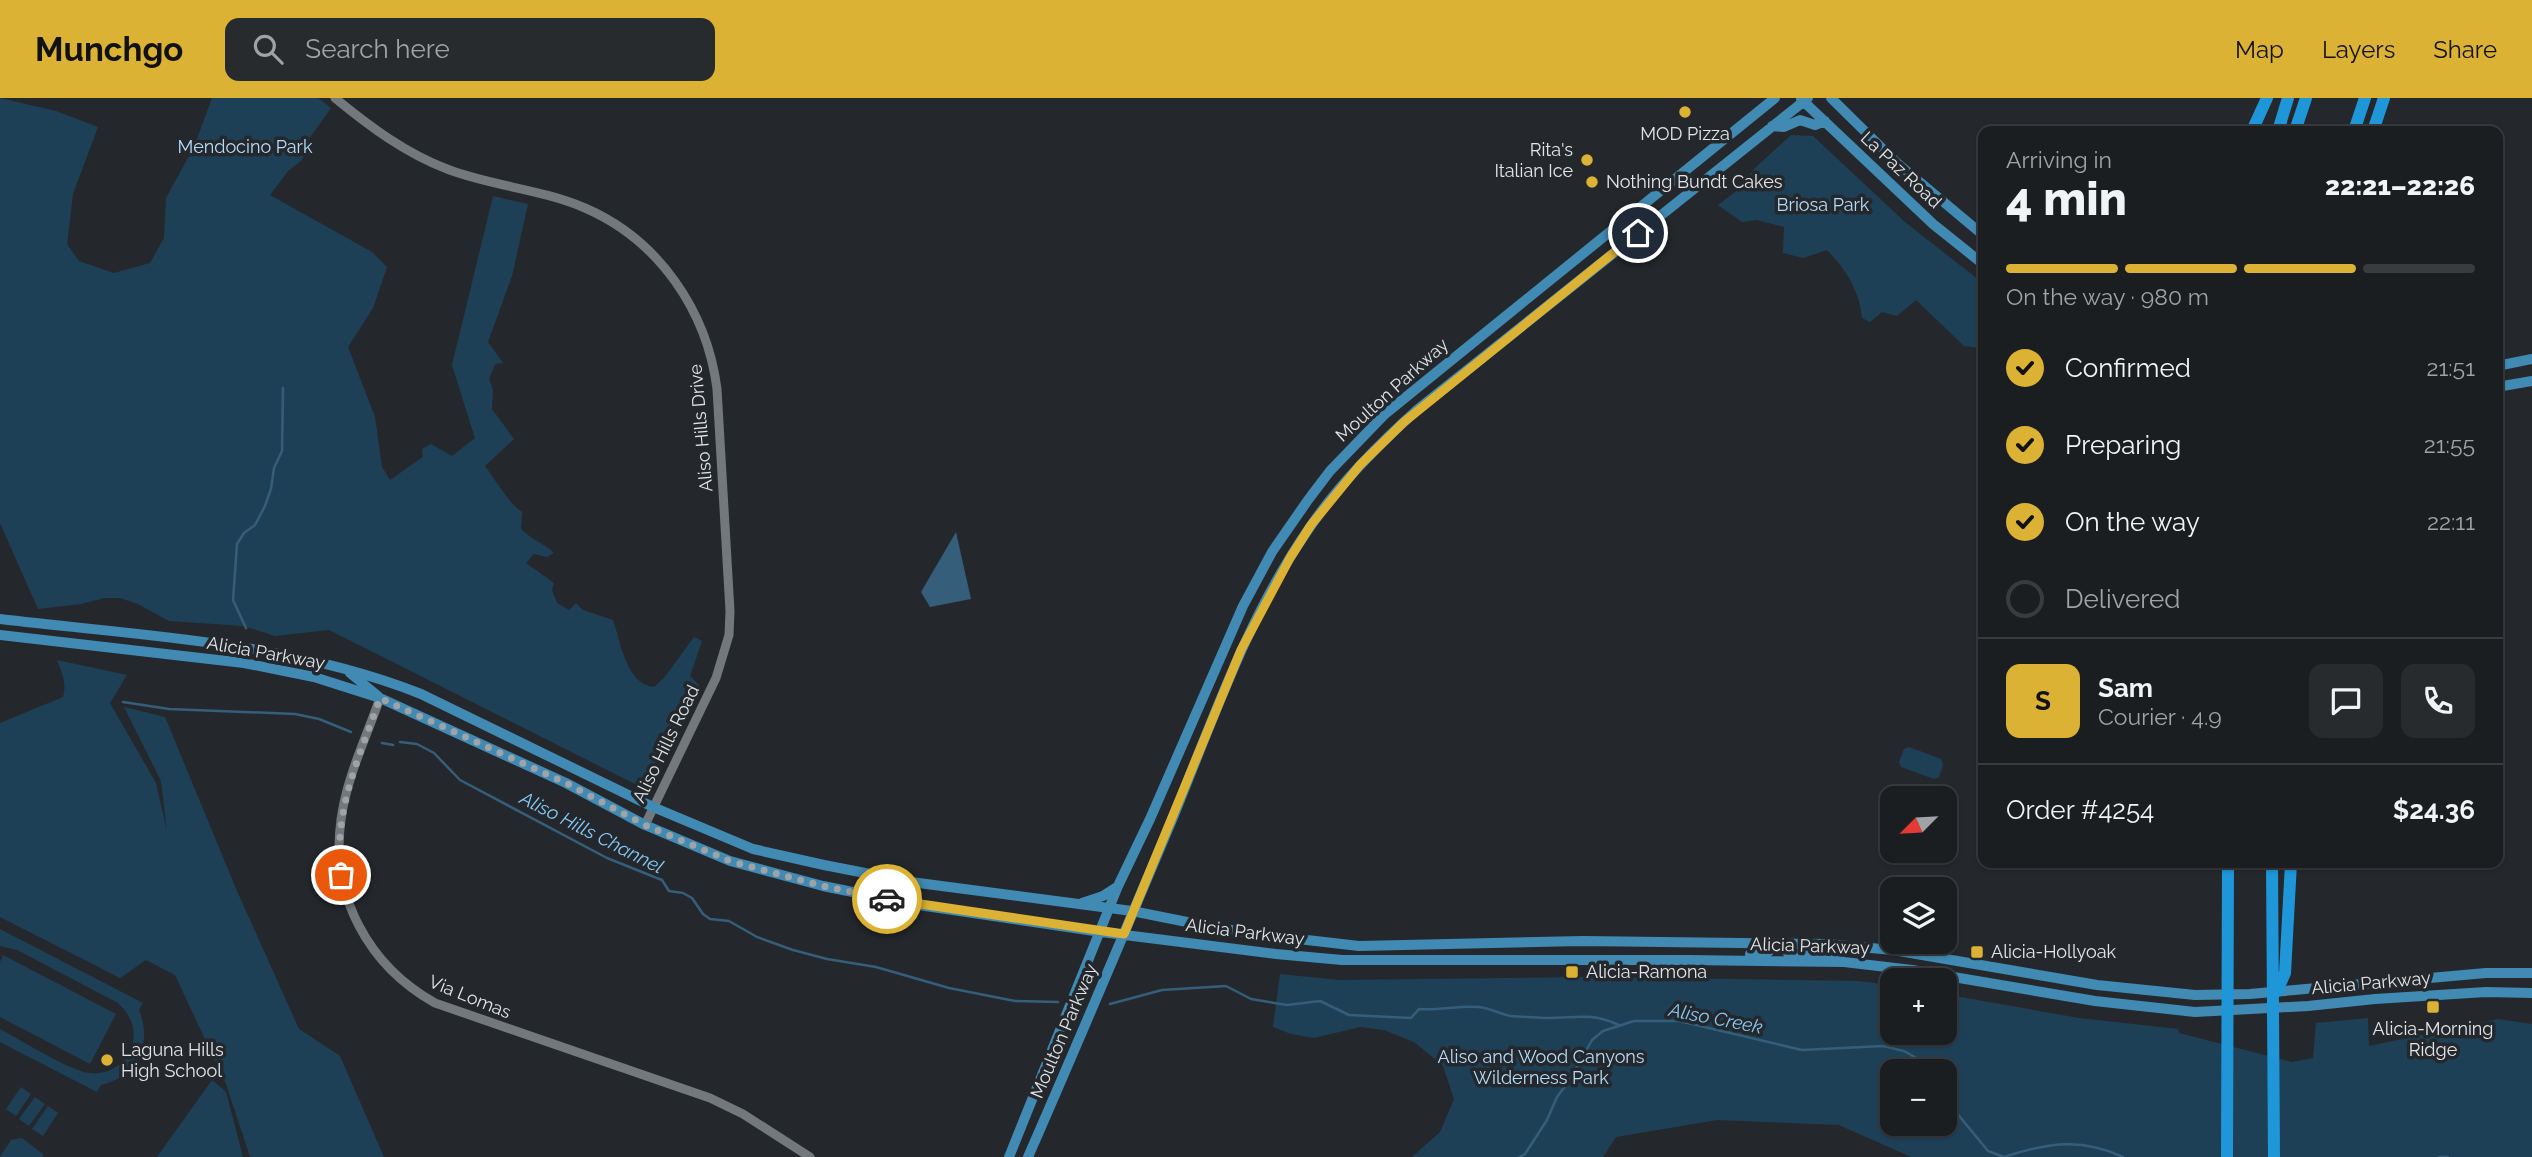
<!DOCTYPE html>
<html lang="en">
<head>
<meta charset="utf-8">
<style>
	body { margin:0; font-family:Raleway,sans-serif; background:#282b2e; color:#f1f3f6; height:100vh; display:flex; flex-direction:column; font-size:26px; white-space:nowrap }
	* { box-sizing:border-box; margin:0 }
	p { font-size:23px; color:#a0a2a5 }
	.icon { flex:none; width:38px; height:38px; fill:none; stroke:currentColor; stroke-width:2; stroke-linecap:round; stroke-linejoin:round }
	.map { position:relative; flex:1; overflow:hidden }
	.details { position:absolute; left:1978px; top:28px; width:525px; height:742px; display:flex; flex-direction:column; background:#1b1e21; border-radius:14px; box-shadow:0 2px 5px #0004,0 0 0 2px #393c3f }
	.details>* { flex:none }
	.needle { width:46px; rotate:246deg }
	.buttons { position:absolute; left:1880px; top:688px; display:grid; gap:14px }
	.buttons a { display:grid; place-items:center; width:77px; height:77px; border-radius:14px; background:#1b1e21; box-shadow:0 2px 5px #0004,0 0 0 2px #393c3f; font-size:35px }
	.pin { position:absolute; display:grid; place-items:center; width:60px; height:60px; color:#fff; margin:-30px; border:4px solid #fff; border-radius:50%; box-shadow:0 2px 7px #0007 }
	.courier { position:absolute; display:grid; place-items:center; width:70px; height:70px; margin:-35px; border:5px solid #dbb233; border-radius:50%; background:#fff; color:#222; box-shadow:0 2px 9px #0007 }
	.head em { font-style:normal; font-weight:800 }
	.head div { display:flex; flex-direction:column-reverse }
	.head { display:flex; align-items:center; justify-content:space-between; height:119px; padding:0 28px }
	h1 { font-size:46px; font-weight:800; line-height:52px }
	.bar { display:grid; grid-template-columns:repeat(4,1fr); gap:10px 7px; align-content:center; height:84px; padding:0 28px }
	.bar i { height:9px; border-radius:5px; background:#393c3f }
	.bar .active { background:#dbb233 }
	.bar p { grid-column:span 4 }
	.line { display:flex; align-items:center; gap:18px; padding:0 28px; border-top:2px solid #393c3f }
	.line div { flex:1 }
	.round { display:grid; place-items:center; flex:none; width:74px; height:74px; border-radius:14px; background:#282b2e }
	ol { padding:0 28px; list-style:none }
	li { display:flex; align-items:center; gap:21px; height:77px }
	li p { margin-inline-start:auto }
	li .icon { padding:7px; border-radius:50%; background:#dbb233; color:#111; stroke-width:4 }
	li:last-child { color:#a0a2a5 }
	li i { width:38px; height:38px; border:4px solid #393c3f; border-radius:50% }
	header { display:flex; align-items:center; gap:42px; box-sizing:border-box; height:98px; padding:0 35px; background:#dbb233; color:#111 }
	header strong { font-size:33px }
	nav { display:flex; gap:38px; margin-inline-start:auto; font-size:24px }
	.search { width:490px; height:63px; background:#282b2e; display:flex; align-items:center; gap:18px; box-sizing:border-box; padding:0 24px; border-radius:14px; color:#a0a2a5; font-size:26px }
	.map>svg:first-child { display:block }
	.green { fill:#1e4057; fill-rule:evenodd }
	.water { fill:#355e7a }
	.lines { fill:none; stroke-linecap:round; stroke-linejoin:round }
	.stream { stroke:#355e7a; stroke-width:2.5 }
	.tertiary { stroke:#72787c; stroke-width:9 }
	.primary { stroke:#408ab3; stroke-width:10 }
	.motorway { stroke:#1e96d8; stroke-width:12 }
	.done { stroke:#a0a3a6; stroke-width:7; stroke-dasharray:0 12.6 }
	.route { stroke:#dbb233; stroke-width:9 }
	.poi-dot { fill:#dbb233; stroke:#24282c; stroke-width:2.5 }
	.labels { text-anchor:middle; stroke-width:7; stroke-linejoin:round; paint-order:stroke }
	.poi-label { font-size:18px; fill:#e2e5e7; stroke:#24282c; text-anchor:start }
	.park-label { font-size:18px; fill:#b5dcf9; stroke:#24282c }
	.street-label { font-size:18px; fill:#e2e5e7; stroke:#24282c }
	.water-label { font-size:19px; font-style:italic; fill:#85c8f6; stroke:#24282c }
</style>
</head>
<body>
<header>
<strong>Munchgo</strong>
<div class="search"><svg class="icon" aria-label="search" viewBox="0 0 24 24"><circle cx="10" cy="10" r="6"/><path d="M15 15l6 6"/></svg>Search here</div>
<nav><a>Map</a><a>Layers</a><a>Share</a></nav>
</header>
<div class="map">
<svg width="2532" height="1059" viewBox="0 0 2532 1059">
	<rect width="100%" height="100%" fill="#24282c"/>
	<path class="green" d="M 0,0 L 56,13 L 98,29 L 73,96 L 67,146 L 79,163 L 114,175 L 150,165 L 164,140 L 166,100 L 194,49 L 212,0 L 318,0 L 331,10 L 308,42 L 312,51 L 306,54 L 301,63 L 288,73 L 270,97 L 372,154 L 387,169 L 373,210 L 348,249 L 375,319 L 382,369 L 390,382 L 423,359 L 422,351 L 431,346 L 452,358 L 475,340 L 452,267 L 493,98 L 528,106 L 512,178 L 488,244 L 503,265 L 495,266 L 489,281 L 493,292 L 492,311 L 514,341 L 485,368 C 494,380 511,408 522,414 L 521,431 C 532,442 544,445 554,455 L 547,459 L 534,456 L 526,465 L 554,485 L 552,492 L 557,505 L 569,512 L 576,505 L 583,512 L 613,522 C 621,545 626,586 654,589 L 664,580 L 694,539 L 702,543 L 690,578 L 700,588 L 651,684 L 639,688 L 329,532 L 275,538 L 244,528 L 169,523 L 138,506 L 120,500 L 104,500 L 81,506 L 38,511 L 0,425 Z
		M 1791,37 L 1813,38 L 1906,125 L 1983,185 L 1982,250 L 1964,248 L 1916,202 L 1897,218 L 1882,214 L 1870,224 L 1862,220 C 1860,194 1846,171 1827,152 L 1803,160 L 1783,155 L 1784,129 L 1757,122 L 1742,124 L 1718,107 L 1739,91 L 1755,70 Z
		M 57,562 L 127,577 L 110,605 L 156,685 L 167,733 L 161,683 L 124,609 L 165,619 L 237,793 L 299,931 L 340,958 L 384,1059 L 250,1059 L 226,986 L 175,877 L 146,862 L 120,880 L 0,819 L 0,625 L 63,599 C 67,585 62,575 57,562 Z
		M 1909,649 L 1941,661 L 1943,667 L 1939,679 L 1934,681 L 1901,669 L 1899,664 L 1904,651 Z
		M 0,831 L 143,905 L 139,912 C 153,946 137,979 101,987 L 97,994 L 0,944 L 0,931 C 21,942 68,972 89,975 C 109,978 130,964 133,944 C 136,928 129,915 118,905 L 17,852 L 0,848 Z
		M 3,857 L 116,916 L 90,966 L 0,919 L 0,864 Z
		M 1280,876 L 1339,882 L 1593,879 L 1858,883 L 1892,887 L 1892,934 L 1944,934 L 1944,896 L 2079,920 L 2178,931 L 2179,935 L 2292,964 L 2313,960 L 2316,925 L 2368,920 L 2369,948 L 2498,921 L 2532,926 L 2532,1059 L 1911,1059 L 1839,1027 L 1717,1022 L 1616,1039 L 1603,1059 L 1412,1059 L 1440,1034 L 1454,1001 L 1443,968 L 1414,944 L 1384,932 L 1360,929 L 1314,940 L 1291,936 L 1273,929 ZM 1892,973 L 1944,973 L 1944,1026 L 1892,1026 Z
		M 212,982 L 226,994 L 243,1059 L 157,1059 Z
		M 21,989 L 31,996 L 16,1018 L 6,1011 Z
		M 35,999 L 45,1006 L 29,1028 L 19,1021 Z
		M 48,1008 L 58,1015 L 43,1038 L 32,1031 Z
		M 22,1040 L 43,1056 L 43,1059 L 0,1059 L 11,1042 Z"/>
	<path class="water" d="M 956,434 L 971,501 L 930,509 L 921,494 Z"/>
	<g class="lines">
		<path class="stream" d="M 246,530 L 233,502 L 237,446 L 244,435 L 255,427 L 265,408 L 271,391 L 274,370 L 282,353 L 283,290
			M 123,604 L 169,611 L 295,616 L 319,621 L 351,634
			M 400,644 L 417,646 L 434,655 L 460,682 L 607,760 L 662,782 L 669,793 L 683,795 L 692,800 L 703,816 L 710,821 L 729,823 L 757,839 L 793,852 L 827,861 L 876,869 L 949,890 L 1015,903 L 1058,904
			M 382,645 L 393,647
			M 1110,906 L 1162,892 L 1226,888 L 1251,901 L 1287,907 L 1320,903 L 1349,917 L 1411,920 L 1419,911 C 1439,913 1459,907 1479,909 C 1490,910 1500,916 1511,918 C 1521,919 1533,919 1544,920 C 1574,921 1588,913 1619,927
			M 1944,996 L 1951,1008 L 1988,1053 L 2004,1059
			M 1519,1059 L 1525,1056 L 1547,1022 L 1557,999 L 1569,983 L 1592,942 L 1603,933 L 1634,923 L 1679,923 L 1802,952 L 1883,948 L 1904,953 L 1920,962 L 1929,973
			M 2004,1059 C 2047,1045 2081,1039 2123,1059
			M 2439,1059 L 2448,1059"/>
		<path class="tertiary" d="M 335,0 C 369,28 405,55 447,71 C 491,88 541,91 585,110 C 659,142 707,213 717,291 L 730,513 L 729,537 L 716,580 L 645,727
			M 380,600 C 366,640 346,681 341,722 C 330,798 369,868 435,905 L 710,1000 L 743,1016 L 810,1059"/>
		<path class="primary" d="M 1831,0 L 1897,65 L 1983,137
			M 1801,1 L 1933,126 L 1983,166
			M 1772,28 L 1784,29 L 1800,22 L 1815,27 L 1825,23
			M 2497,268 L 2532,261
			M 2497,289 L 2532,283
			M 0,521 C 141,538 287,543 421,596 L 653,709 L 753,751 L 824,767 L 911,784 L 1132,813 L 1217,830 L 1281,839 L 1359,848 L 1583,843 L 1826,846 L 1893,852 L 2097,887 L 2195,897 L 2250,896 L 2486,875 L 2532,875
			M 0,537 L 244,565 L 314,579 L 380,600 L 566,685 L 645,727 L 730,763 L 823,788 L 912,806 L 1101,834 L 1276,856 L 1342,862 L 1688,862 L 1844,864 L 1912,872 L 2095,903 L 2195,914 L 2308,908 L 2375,901 L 2486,894 L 2532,895
			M 350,575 L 378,598
			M 1082,805 L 1103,798 L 1117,789
			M 1778,845 L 1788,855 L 1836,857 L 1842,863
			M 1750,856 L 1767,855 L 1778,845
			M 1009,1059 L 1118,788 L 1150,721 L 1243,508 L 1272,454 L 1308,402 L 1330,373 L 1385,316 L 1775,0
			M 1028,1059 C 1078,945 1126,831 1174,717 C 1214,619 1249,516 1310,429 C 1340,385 1378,347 1417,312 L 1808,0"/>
		<path class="motorway" d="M 2252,33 L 2267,0
			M 2278,33 L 2288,0
			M 2295,33 L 2306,0
			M 2354,33 L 2365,0
			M 2373,33 L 2384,0
			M 2272,765 L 2274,1059
			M 2277,893 L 2285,875 L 2291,765
			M 2227,1059 L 2228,765"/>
	</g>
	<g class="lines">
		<path class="done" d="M 341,777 C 333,713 359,660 380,600 L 566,685 L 645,727 L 730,763 L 823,788 L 887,801"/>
		<path class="route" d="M 887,801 L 1124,836 L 1241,552 L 1290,460 L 1311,427 L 1360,367 L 1404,324 L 1638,135"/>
	</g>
	<g class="poi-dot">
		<circle cx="1685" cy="14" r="7"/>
		<circle cx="1587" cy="62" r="7"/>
		<circle cx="1592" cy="84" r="7"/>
		<rect x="1970" y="847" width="14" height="14" rx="3.5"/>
		<rect x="1565" y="867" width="14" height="14" rx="3.5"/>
		<rect x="2426" y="902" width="14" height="14" rx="3.5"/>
		<circle cx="107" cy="962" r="7"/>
	</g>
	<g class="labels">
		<g class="poi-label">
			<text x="1685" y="42" text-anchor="middle">MOD Pizza</text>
			<text x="1573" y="58" text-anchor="end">Rita's<tspan x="1573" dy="21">Italian Ice</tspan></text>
			<text x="1606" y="90">Nothing Bundt Cakes</text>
			<text x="1991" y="860">Alicia-Hollyoak</text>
			<text x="1586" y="880">Alicia-Ramona</text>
			<text x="2433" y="937" text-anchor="middle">Alicia-Morning<tspan x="2433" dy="21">Ridge</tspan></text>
			<text x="121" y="958">Laguna Hills<tspan x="121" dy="21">High School</tspan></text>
		</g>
		<g class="park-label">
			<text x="245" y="55">Mendocino Park</text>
			<text x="1823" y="113">Briosa Park</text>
			<text x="1541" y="965">Aliso and Wood Canyons<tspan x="1541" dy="21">Wilderness Park</tspan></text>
		</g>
		<g class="street-label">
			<text transform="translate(1901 72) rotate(43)" y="6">La Paz Road</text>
			<text transform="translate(1392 292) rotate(-42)" y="6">Moulton Parkway</text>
			<text transform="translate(701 330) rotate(-95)" y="6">Aliso Hills Drive</text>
			<text transform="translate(266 555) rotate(10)" y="6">Alicia Parkway</text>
			<text transform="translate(666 646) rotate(-64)" y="6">Aliso Hills Road</text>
			<text transform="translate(1245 834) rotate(7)" y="6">Alicia Parkway</text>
			<text transform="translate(1810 848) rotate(2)" y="6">Alicia Parkway</text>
			<text transform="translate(2371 885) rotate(-5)" y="6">Alicia Parkway</text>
			<text transform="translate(470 899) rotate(22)" y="6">Via Lomas</text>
			<text transform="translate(1064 933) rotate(-67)" y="6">Moulton Parkway</text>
		</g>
		<g class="water-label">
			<text transform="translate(592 734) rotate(27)" y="7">Aliso Hills Channel</text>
			<text transform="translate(1716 920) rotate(11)" y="7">Aliso Creek</text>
		</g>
	</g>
</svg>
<div class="buttons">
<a><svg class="needle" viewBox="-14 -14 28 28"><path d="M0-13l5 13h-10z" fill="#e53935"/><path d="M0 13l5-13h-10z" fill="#a0a2a5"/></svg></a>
<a><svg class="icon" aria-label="layers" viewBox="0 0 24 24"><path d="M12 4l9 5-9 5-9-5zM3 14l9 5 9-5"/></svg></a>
<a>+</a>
<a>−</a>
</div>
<div class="pin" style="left:341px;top:777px;background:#ea580c"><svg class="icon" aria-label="bag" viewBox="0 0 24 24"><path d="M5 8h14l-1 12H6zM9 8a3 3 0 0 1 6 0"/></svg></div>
<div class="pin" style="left:1638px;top:135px;background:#1f2937"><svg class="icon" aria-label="home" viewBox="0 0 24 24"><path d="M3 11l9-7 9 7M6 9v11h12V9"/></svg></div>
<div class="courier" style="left:887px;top:801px"><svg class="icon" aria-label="car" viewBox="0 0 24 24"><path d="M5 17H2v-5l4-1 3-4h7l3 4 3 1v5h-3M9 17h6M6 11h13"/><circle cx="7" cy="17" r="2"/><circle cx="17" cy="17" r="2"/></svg></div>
<section class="details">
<div class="head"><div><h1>4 min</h1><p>Arriving in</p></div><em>22:21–22:26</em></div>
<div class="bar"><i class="active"></i><i class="active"></i><i class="active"></i><i></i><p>On the way · 980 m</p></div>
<ol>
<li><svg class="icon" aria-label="check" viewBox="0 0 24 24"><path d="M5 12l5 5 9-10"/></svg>Confirmed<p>21:51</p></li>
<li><svg class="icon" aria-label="check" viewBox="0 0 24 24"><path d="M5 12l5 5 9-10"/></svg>Preparing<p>21:55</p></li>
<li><svg class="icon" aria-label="check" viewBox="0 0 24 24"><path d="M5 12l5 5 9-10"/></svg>On the way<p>22:11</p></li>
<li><i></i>Delivered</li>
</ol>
<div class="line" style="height:126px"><b class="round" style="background:#dbb233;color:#111">S</b><div><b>Sam</b><p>Courier · 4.9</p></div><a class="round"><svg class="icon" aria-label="chat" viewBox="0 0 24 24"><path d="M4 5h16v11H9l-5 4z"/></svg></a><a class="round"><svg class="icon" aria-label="phone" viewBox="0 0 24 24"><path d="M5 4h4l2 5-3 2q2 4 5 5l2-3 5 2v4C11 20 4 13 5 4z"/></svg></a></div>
<div class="line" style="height:91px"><div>Order #4254</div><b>$24.36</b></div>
</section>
</div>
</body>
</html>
